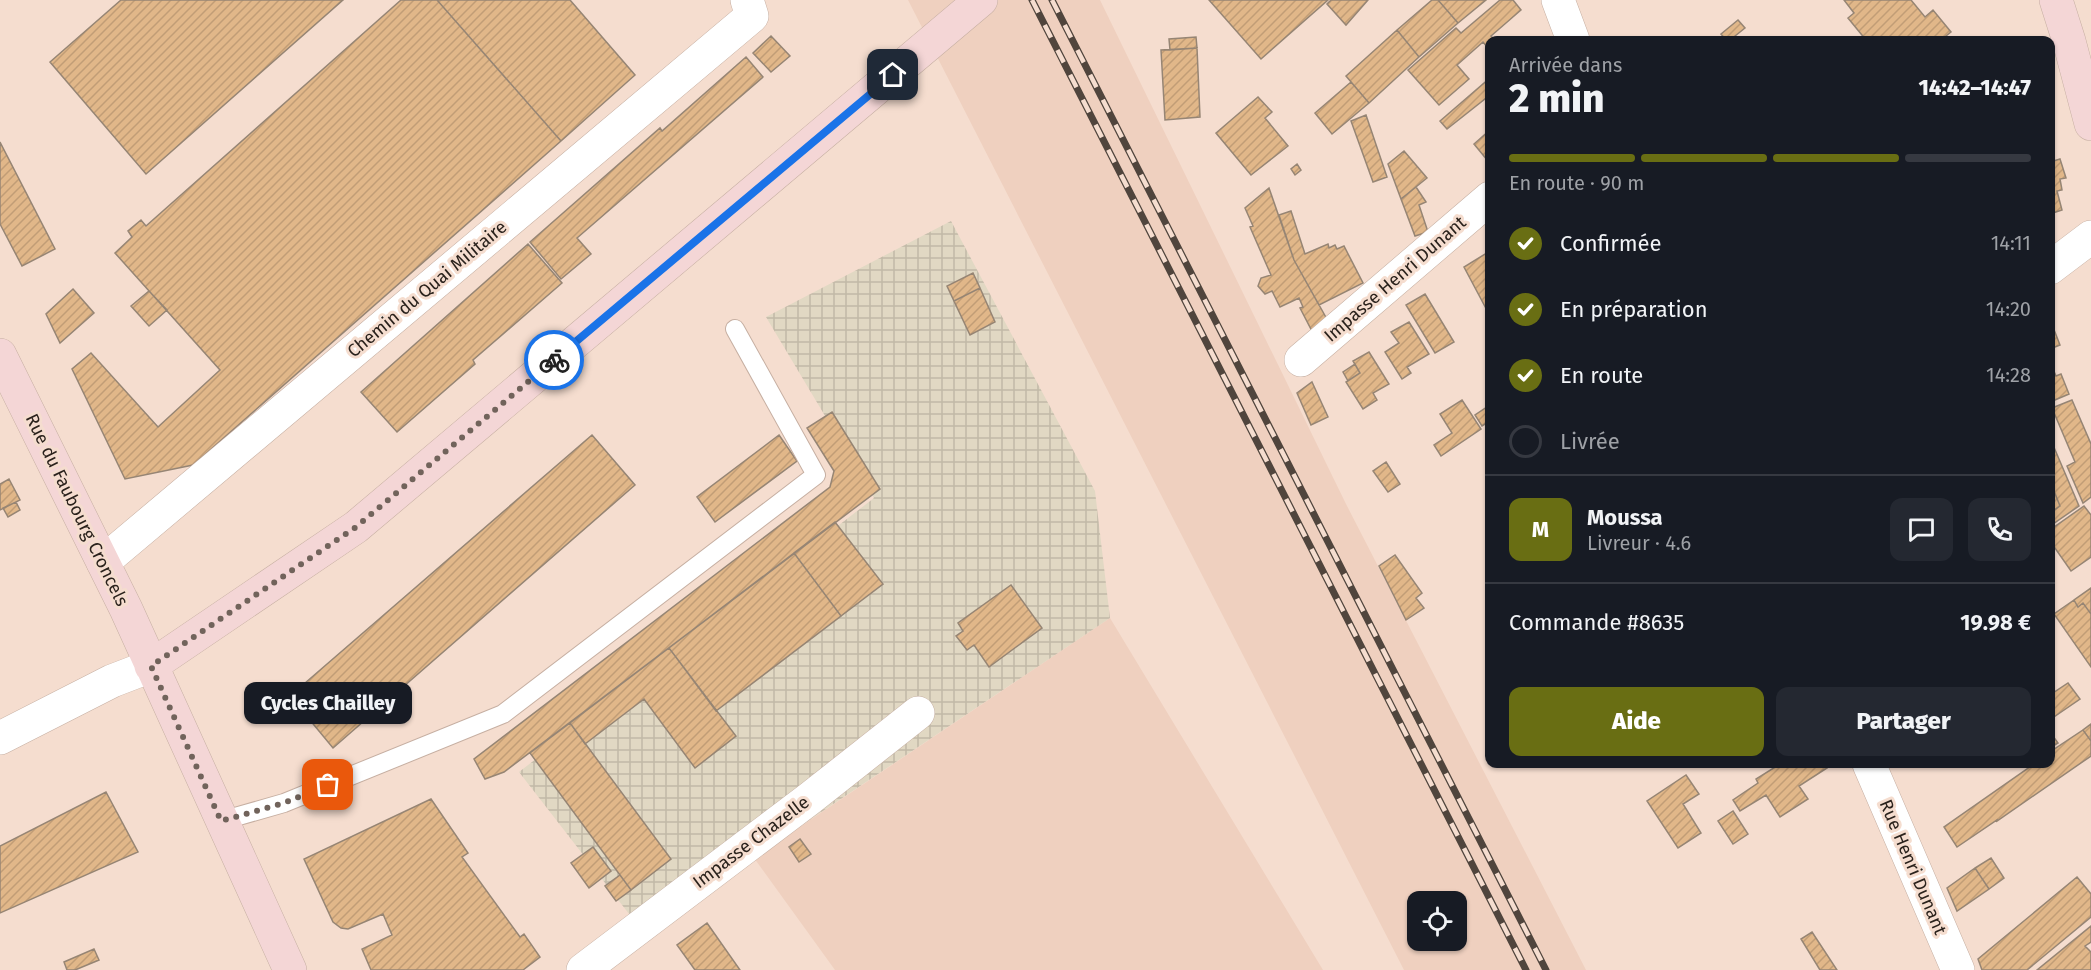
<!DOCTYPE html>
<html lang="fr">
<head>
<meta charset="utf-8">
<style>
	body { margin:0; font-family:"Fira Sans",sans-serif; background:#242831; color:#f1f3f6; height:100vh; display:flex; flex-direction:column; font-size:22px; white-space:nowrap }
	* { box-sizing:border-box; margin:0 }
	p { font-size:20px; color:#9ea1a6 }
	.icon { flex:none; width:33px; height:33px; fill:none; stroke:currentColor; stroke-width:2; stroke-linecap:round; stroke-linejoin:round }
	.map { position:relative; flex:1; overflow:hidden }
	.side { position:absolute; left:1485px; top:36px; width:570px; height:732px; display:flex; flex-direction:column; background:#171b24; border-radius:12px; box-shadow:0 2px 4px #0004 }
	.side>* { flex:none }
	.tools { position:absolute; left:1407px; top:891px; display:grid; gap:12px }
	.tools a { display:grid; place-items:center; width:60px; height:60px; border-radius:12px; background:#171b24; box-shadow:0 2px 4px #0004; font-size:30px }
	.pin { position:absolute; display:grid; place-items:center; width:51px; height:51px; color:#fff; margin:-26px; border-radius:12px; box-shadow:0 3px 9px #0006 }
	.courier { position:absolute; display:grid; place-items:center; width:60px; height:60px; margin:-30px; border:4px solid #1a73e8; border-radius:50%; background:#fff; color:#222; box-shadow:0 2px 8px #0007 }
	.bubble { position:absolute; height:42px; border-radius:12px; background:#171b24; box-shadow:0 2px 4px #0004; font-size:20px; font-weight:800; line-height:42px; text-align:center }
	.head em { font-style:normal; font-weight:800 }
	.head div { display:flex; flex-direction:column-reverse }
	.head { display:flex; align-items:center; justify-content:space-between; height:102px; padding:0 24px }
	h1 { font-size:39px; font-weight:800; line-height:45px }
	.bar { display:grid; grid-template-columns:repeat(4,1fr); gap:9px 6px; align-content:center; height:72px; padding:0 24px }
	.bar i { height:8px; border-radius:4px; background:#363941 }
	.bar .active { background:#696e13 }
	.bar p { grid-column:span 4 }
	.line { display:flex; align-items:center; gap:15px; padding:0 24px; border-top:2px solid #363941 }
	.line div { flex:1 }
	.round { display:grid; place-items:center; flex:none; width:63px; height:63px; border-radius:12px; background:#242831 }
	ol { padding:0 24px; list-style:none }
	li { display:flex; align-items:center; gap:18px; height:66px }
	li p { margin-inline-start:auto }
	li .icon { padding:6px; border-radius:50%; background:#696e13; color:#fff; stroke-width:4 }
	li:last-child { color:#9ea1a6 }
	li i { width:33px; height:33px; border:3px solid #363941; border-radius:50% }
	.cta { display:flex; gap:12px; margin-top:auto; padding:12px 24px }
	.cta a { flex:1; height:69px; border-radius:12px; background:#696e13; color:#fff; font-size:24px; font-weight:800; line-height:69px; text-align:center }
	.cta a+a { background:#242831; color:#f1f3f6 }
	.map>svg:first-child { display:block }
	.built { fill:#efd0bf; fill-rule:evenodd }
	.industrial { fill:url(#industrial-grid) }
	.building { fill:url(#building-hatch); stroke:#968574; stroke-width:1.5 }
	.lines { fill:none; stroke-linecap:round; stroke-linejoin:round }
	.lane-casing { stroke:#c6afa2; stroke-width:20 }
	.street-casing { stroke:#c6afa2; stroke-width:34 }
	.secondary-casing { stroke:#c6afa2; stroke-width:34 }
	.lane { stroke:#fff; stroke-width:18 }
	.street { stroke:#fff; stroke-width:33 }
	.secondary { stroke:#f4d6d6; stroke-width:33 }
	.rail-casing { stroke:#50453d; stroke-width:7 }
	.rail { stroke:#f5ddcf; stroke-width:4.5; stroke-dasharray:14; stroke-linecap:butt }
	.done { stroke:#71635b; stroke-width:6; stroke-dasharray:0 10.8 }
	.route { stroke:#1a73e8; stroke-width:8 }
	.labels { text-anchor:middle; stroke-width:6; stroke-linejoin:round; paint-order:stroke }
	.street-label { font-size:18px; fill:#2a221c; stroke:#f5ddcf }
</style>
</head>
<body>
<div class="map">
<svg width="2091" height="970" viewBox="0 0 2091 970">
	<defs>
		<pattern id="industrial-grid" width="8" height="8" patternUnits="userSpaceOnUse" patternTransform="scale(1.5)"><rect width="8" height="8" fill="#e1d8c3"/><path d="M0 4h8M4 0v8" fill="none" stroke="#c1b9a7"/></pattern>
		<pattern id="building-hatch" width="6" height="6" patternUnits="userSpaceOnUse" patternTransform="scale(1.5)"><rect width="6" height="6" fill="#e1b789"/><path d="M-1 1l2-2M0 6l6-6M5 7l2-2" fill="none" stroke="#c19d76"/></pattern>
	</defs>
	<rect width="100%" height="100%" fill="#f5ddcf"/>
	<path class="built" d="M 908,0 L 1100,0 L 1346,504 L 1586,970 L 1404,970 ZM 1418,902 L 1456,902 L 1456,940 L 1418,940 Z
		M 1110,618 L 1323,970 L 835,970 L 754,858 Z"/>
	<path class="industrial" d="M 951,221 L 1095,491 L 1110,618 L 643,932 L 519,772 L 874,498 L 766,317 Z"/>
	<path class="building" d="M 121,0 L 343,0 L 146,174 L 50,62 Z
		M 401,0 L 437,0 L 561,141 L 193,465 L 125,479 L 72,369 L 91,353 L 158,427 L 220,370 L 115,253 L 132,237 L 128,231 L 141,220 L 146,226 Z
		M 437,0 L 570,0 L 635,75 L 561,141 Z
		M 1209,0 L 1328,0 L 1261,59 Z
		M 1331,0 L 1368,0 L 1346,25 L 1327,4 Z
		M 1432,0 L 1438,0 L 1458,23 L 1419,57 L 1397,30 Z
		M 1438,0 L 1486,0 L 1458,23 Z
		M 1500,0 L 1513,0 L 1521,10 L 1491,36 L 1495,40 L 1490,40 L 1488,48 L 1483,42 L 1457,65 L 1469,79 L 1439,105 L 1408,70 L 1456,28 L 1461,33 Z
		M 1844,0 L 1911,0 L 1925,17 L 1933,10 L 1951,32 L 1941,40 L 1866,40 L 1848,18 L 1854,13 Z
		M 1738,20 L 1745,28 L 1730,40 L 1726,40 L 1721,34 Z
		M 1397,30 L 1419,57 L 1369,103 L 1346,76 Z
		M 771,36 L 790,56 L 771,72 L 753,53 Z
		M 1196,37 L 1197,48 L 1170,50 L 1169,39 Z
		M 1197,48 L 1200,117 L 1165,120 L 1161,50 Z
		M 746,57 L 763,77 L 577,238 L 591,254 L 561,279 L 530,242 L 660,128 L 662,131 Z
		M 1490,78 L 1490,104 L 1485,99 L 1447,129 L 1440,121 Z
		M 1351,82 L 1369,103 L 1332,134 L 1315,113 Z
		M 1258,97 L 1272,112 L 1265,118 L 1288,146 L 1251,175 L 1216,133 Z
		M 1366,115 L 1387,177 L 1373,182 L 1351,121 Z
		M 1490,130 L 1490,160 L 1488,161 L 1474,144 Z
		M 0,142 L 55,249 L 22,266 L 0,224 Z
		M 1404,151 L 1427,178 L 1401,199 L 1388,164 Z
		M 2060,159 L 2066,178 L 2060,179 L 2062,190 L 2057,191 L 2062,210 L 2050,214 L 2050,162 Z
		M 1297,164 L 1301,170 L 1295,175 L 1291,169 Z
		M 1416,187 L 1426,202 L 1419,205 L 1428,232 L 1415,236 L 1401,199 Z
		M 1269,188 L 1294,260 L 1328,321 L 1313,333 L 1300,308 L 1303,307 L 1299,298 L 1280,307 L 1272,291 L 1265,294 L 1258,286 L 1261,278 L 1271,275 L 1250,227 L 1253,226 L 1245,208 Z
		M 1291,211 L 1305,254 L 1328,244 L 1329,248 L 1335,245 L 1337,249 L 1344,246 L 1363,283 L 1319,305 L 1294,260 L 1279,215 Z
		M 528,244 L 562,283 L 473,360 L 475,364 L 397,432 L 361,392 Z
		M 1490,251 L 1490,316 L 1464,267 Z
		M 973,273 L 980,288 L 954,301 L 947,286 Z
		M 980,288 L 995,322 L 970,335 L 954,301 Z
		M 73,289 L 94,313 L 60,343 L 46,314 Z
		M 149,291 L 167,310 L 149,326 L 131,306 Z
		M 1425,294 L 1454,342 L 1435,353 L 1406,305 Z
		M 1409,322 L 1429,354 L 1407,367 L 1411,373 L 1402,379 L 1385,352 L 1399,343 L 1391,332 Z
		M 2051,322 L 2060,345 L 2050,349 L 2050,323 Z
		M 1369,352 L 1389,384 L 1373,393 L 1377,400 L 1363,409 L 1346,382 L 1360,373 L 1353,361 Z
		M 2050,362 L 2056,376 L 2061,374 L 2069,394 L 2050,402 Z
		M 1355,364 L 1360,373 L 1348,381 L 1343,372 Z
		M 1312,382 L 1328,417 L 1311,425 L 1297,393 Z
		M 1462,400 L 1481,429 L 1441,456 L 1434,445 L 1452,433 L 1440,414 Z
		M 2072,400 L 2091,444 L 2091,497 L 2083,503 L 2067,466 L 2075,462 L 2052,408 Z
		M 1490,405 L 1490,421 L 1482,426 L 1475,415 Z
		M 832,412 L 880,489 L 504,772 L 485,779 L 474,759 L 830,487 L 834,471 L 807,428 Z
		M 592,435 L 635,485 L 333,748 L 290,696 Z
		M 779,435 L 797,461 L 715,522 L 697,497 Z
		M 2050,438 L 2079,506 L 2050,526 L 2050,513 L 2060,506 L 2050,481 Z
		M 1386,462 L 1400,484 L 1388,492 L 1373,471 Z
		M 9,479 L 20,500 L 0,510 L 0,484 Z
		M 2054,491 L 2060,506 L 2050,513 L 2050,493 Z
		M 16,502 L 20,510 L 8,517 L 3,508 Z
		M 2084,506 L 2091,515 L 2091,557 L 2071,571 L 2050,541 L 2050,530 Z
		M 835,522 L 883,584 L 841,616 L 794,553 Z
		M 794,553 L 841,616 L 716,711 L 669,648 Z
		M 1395,555 L 1422,593 L 1416,598 L 1424,608 L 1406,620 L 1379,566 Z
		M 1011,585 L 1042,628 L 989,667 L 974,645 L 967,650 L 956,636 L 963,631 L 958,623 Z
		M 2091,588 L 2091,614 L 2083,603 L 2078,607 L 2074,600 Z
		M 2074,600 L 2078,607 L 2083,603 L 2091,614 L 2091,667 L 2054,614 Z
		M 669,648 L 736,736 L 695,768 L 644,699 L 585,744 L 570,723 Z
		M 2068,683 L 2080,699 L 2051,719 L 2053,721 L 2050,722 L 2050,695 Z
		M 570,723 L 671,859 L 631,890 L 530,753 Z
		M 2091,724 L 2091,741 L 2083,730 Z
		M 2083,730 L 2091,741 L 2091,756 L 1997,821 L 1997,820 L 1957,847 L 1944,827 L 2034,764 L 2050,764 L 2050,752 Z
		M 2050,732 L 2058,743 L 2050,748 Z
		M 1780,764 L 1786,764 L 1788,767 L 1794,764 L 1824,764 L 1827,768 L 1799,786 L 1808,799 L 1780,817 L 1766,795 L 1740,811 L 1733,800 L 1758,783 L 1756,779 Z
		M 1686,775 L 1699,794 L 1683,804 L 1701,833 L 1678,848 L 1647,801 Z
		M 106,792 L 138,852 L 0,913 L 0,846 Z
		M 431,799 L 468,853 L 462,857 L 520,937 L 524,934 L 540,957 L 523,970 L 371,970 L 362,949 L 392,935 L 383,914 L 348,929 L 341,928 L 333,922 L 304,859 Z
		M 1733,811 L 1748,834 L 1733,844 L 1718,821 Z
		M 800,839 L 811,854 L 799,862 L 789,847 Z
		M 593,847 L 611,871 L 589,888 L 571,863 Z
		M 1991,858 L 2004,878 L 1989,889 L 1975,868 Z
		M 1975,868 L 1989,889 L 1957,911 L 1947,888 Z
		M 620,875 L 631,890 L 616,901 L 605,886 Z
		M 2077,877 L 2091,894 L 2091,917 L 2027,970 L 1982,970 L 1978,959 Z
		M 707,923 L 740,970 L 695,970 L 677,945 Z
		M 2091,926 L 2091,942 L 2085,946 L 2091,952 L 2091,970 L 2037,970 Z
		M 1812,932 L 1837,970 L 1820,970 L 1801,939 Z
		M 94,949 L 99,960 L 75,970 L 67,970 L 64,962 Z"/>
	<g class="lines">
		<defs>
			<path id="lane" d="M 221,821 L 284,803 L 503,714 L 816,475 L 735,329"/>
			<path id="street" d="M 1558,0 L 1573,40
				M 2050,268 L 2091,237
				M 1301,360 L 1490,198
				M 103,562 L 752,16 L 747,0
				M 0,738 L 112,681 L 151,666
				M 1869,764 L 1958,970
				M 583,970 L 809,799 L 918,713"/>
			<path id="secondary" d="M 2056,0 L 2069,41 L 2091,124
				M 0,355 L 126,609 L 290,970
				M 151,666 L 356,527 L 981,0"/>
		</defs>
		<use href="#lane" class="lane-casing"/>
		<use href="#street" class="street-casing"/>
		<use href="#secondary" class="secondary-casing"/>
		<use href="#lane" class="lane"/>
		<use href="#street" class="street"/>
		<use href="#secondary" class="secondary"/>
		<defs>
			<path id="rail" d="M 1032,0 L 1526,970
				M 1052,0 L 1546,970"/>
		</defs>
		<use href="#rail" class="rail-casing"/>
		<use href="#rail" class="rail"/>
	</g>
	<g class="lines">
		<path class="done" d="M 328,785 L 284,803 L 221,821 L 151,666 L 356,527 L 554,360"/>
		<path class="route" d="M 554,360 L 893,75"/>
	</g>
	<g class="labels">
		<g class="street-label">
			<text transform="translate(1395 279) rotate(-41)" y="6">Impasse Henri Dunant</text>
			<text transform="translate(427 289) rotate(-40)" y="6">Chemin du Quai Militaire</text>
			<text transform="translate(77 510) rotate(64)" y="6">Rue du Faubourg Croncels</text>
			<text transform="translate(751 842) rotate(-37)" y="6">Impasse Chazelle</text>
			<text transform="translate(1913 867) rotate(67)" y="6">Rue Henri Dunant</text>
		</g>
	</g>
</svg>
<div class="tools">
<a><svg class="icon" aria-label="locate" viewBox="0 0 24 24"><circle cx="12" cy="12" r="6"/><path d="M12 2v4M12 18v4M2 12h4M18 12h4"/></svg></a>
</div>
<div class="pin" style="left:328px;top:785px;background:#ea580c"><svg class="icon" aria-label="bag" viewBox="0 0 24 24"><path d="M5 8h14l-1 12H6zM9 8a3 3 0 0 1 6 0"/></svg></div>
<div class="pin" style="left:893px;top:75px;background:#1f2937"><svg class="icon" aria-label="home" viewBox="0 0 24 24"><path d="M3 11l9-7 9 7M6 9v11h12V9"/></svg></div>
<div class="courier" style="left:554px;top:360px"><svg class="icon" aria-label="bike" viewBox="0 0 24 24"><circle cx="6" cy="16" r="4"/><circle cx="18" cy="16" r="4"/><path d="M6 16l4-8h5l3 8M10 8l3 8H6M13 5h3"/></svg></div>
<div class="bubble" style="left:244px;top:682px;width:168px">Cycles Chailley</div>
<section class="side">
<div class="head"><div><h1>2 min</h1><p>Arrivée dans</p></div><em>14:42–14:47</em></div>
<div class="bar"><i class="active"></i><i class="active"></i><i class="active"></i><i></i><p>En route · 90 m</p></div>
<ol>
<li><svg class="icon" aria-label="check" viewBox="0 0 24 24"><path d="M5 12l5 5 9-10"/></svg>Confirmée<p>14:11</p></li>
<li><svg class="icon" aria-label="check" viewBox="0 0 24 24"><path d="M5 12l5 5 9-10"/></svg>En préparation<p>14:20</p></li>
<li><svg class="icon" aria-label="check" viewBox="0 0 24 24"><path d="M5 12l5 5 9-10"/></svg>En route<p>14:28</p></li>
<li><i></i>Livrée</li>
</ol>
<div class="line" style="height:108px"><b class="round" style="background:#696e13;color:#fff">M</b><div><b>Moussa</b><p>Livreur · 4.6</p></div><a class="round"><svg class="icon" aria-label="chat" viewBox="0 0 24 24"><path d="M4 5h16v11H9l-5 4z"/></svg></a><a class="round"><svg class="icon" aria-label="phone" viewBox="0 0 24 24"><path d="M5 4h4l2 5-3 2q2 4 5 5l2-3 5 2v4C11 20 4 13 5 4z"/></svg></a></div>
<div class="line" style="height:78px"><div>Commande #8635</div><b>19.98 €</b></div>
<div class="cta"><a>Aide</a><a>Partager</a></div>
</section>
</div>
</body>
</html>
